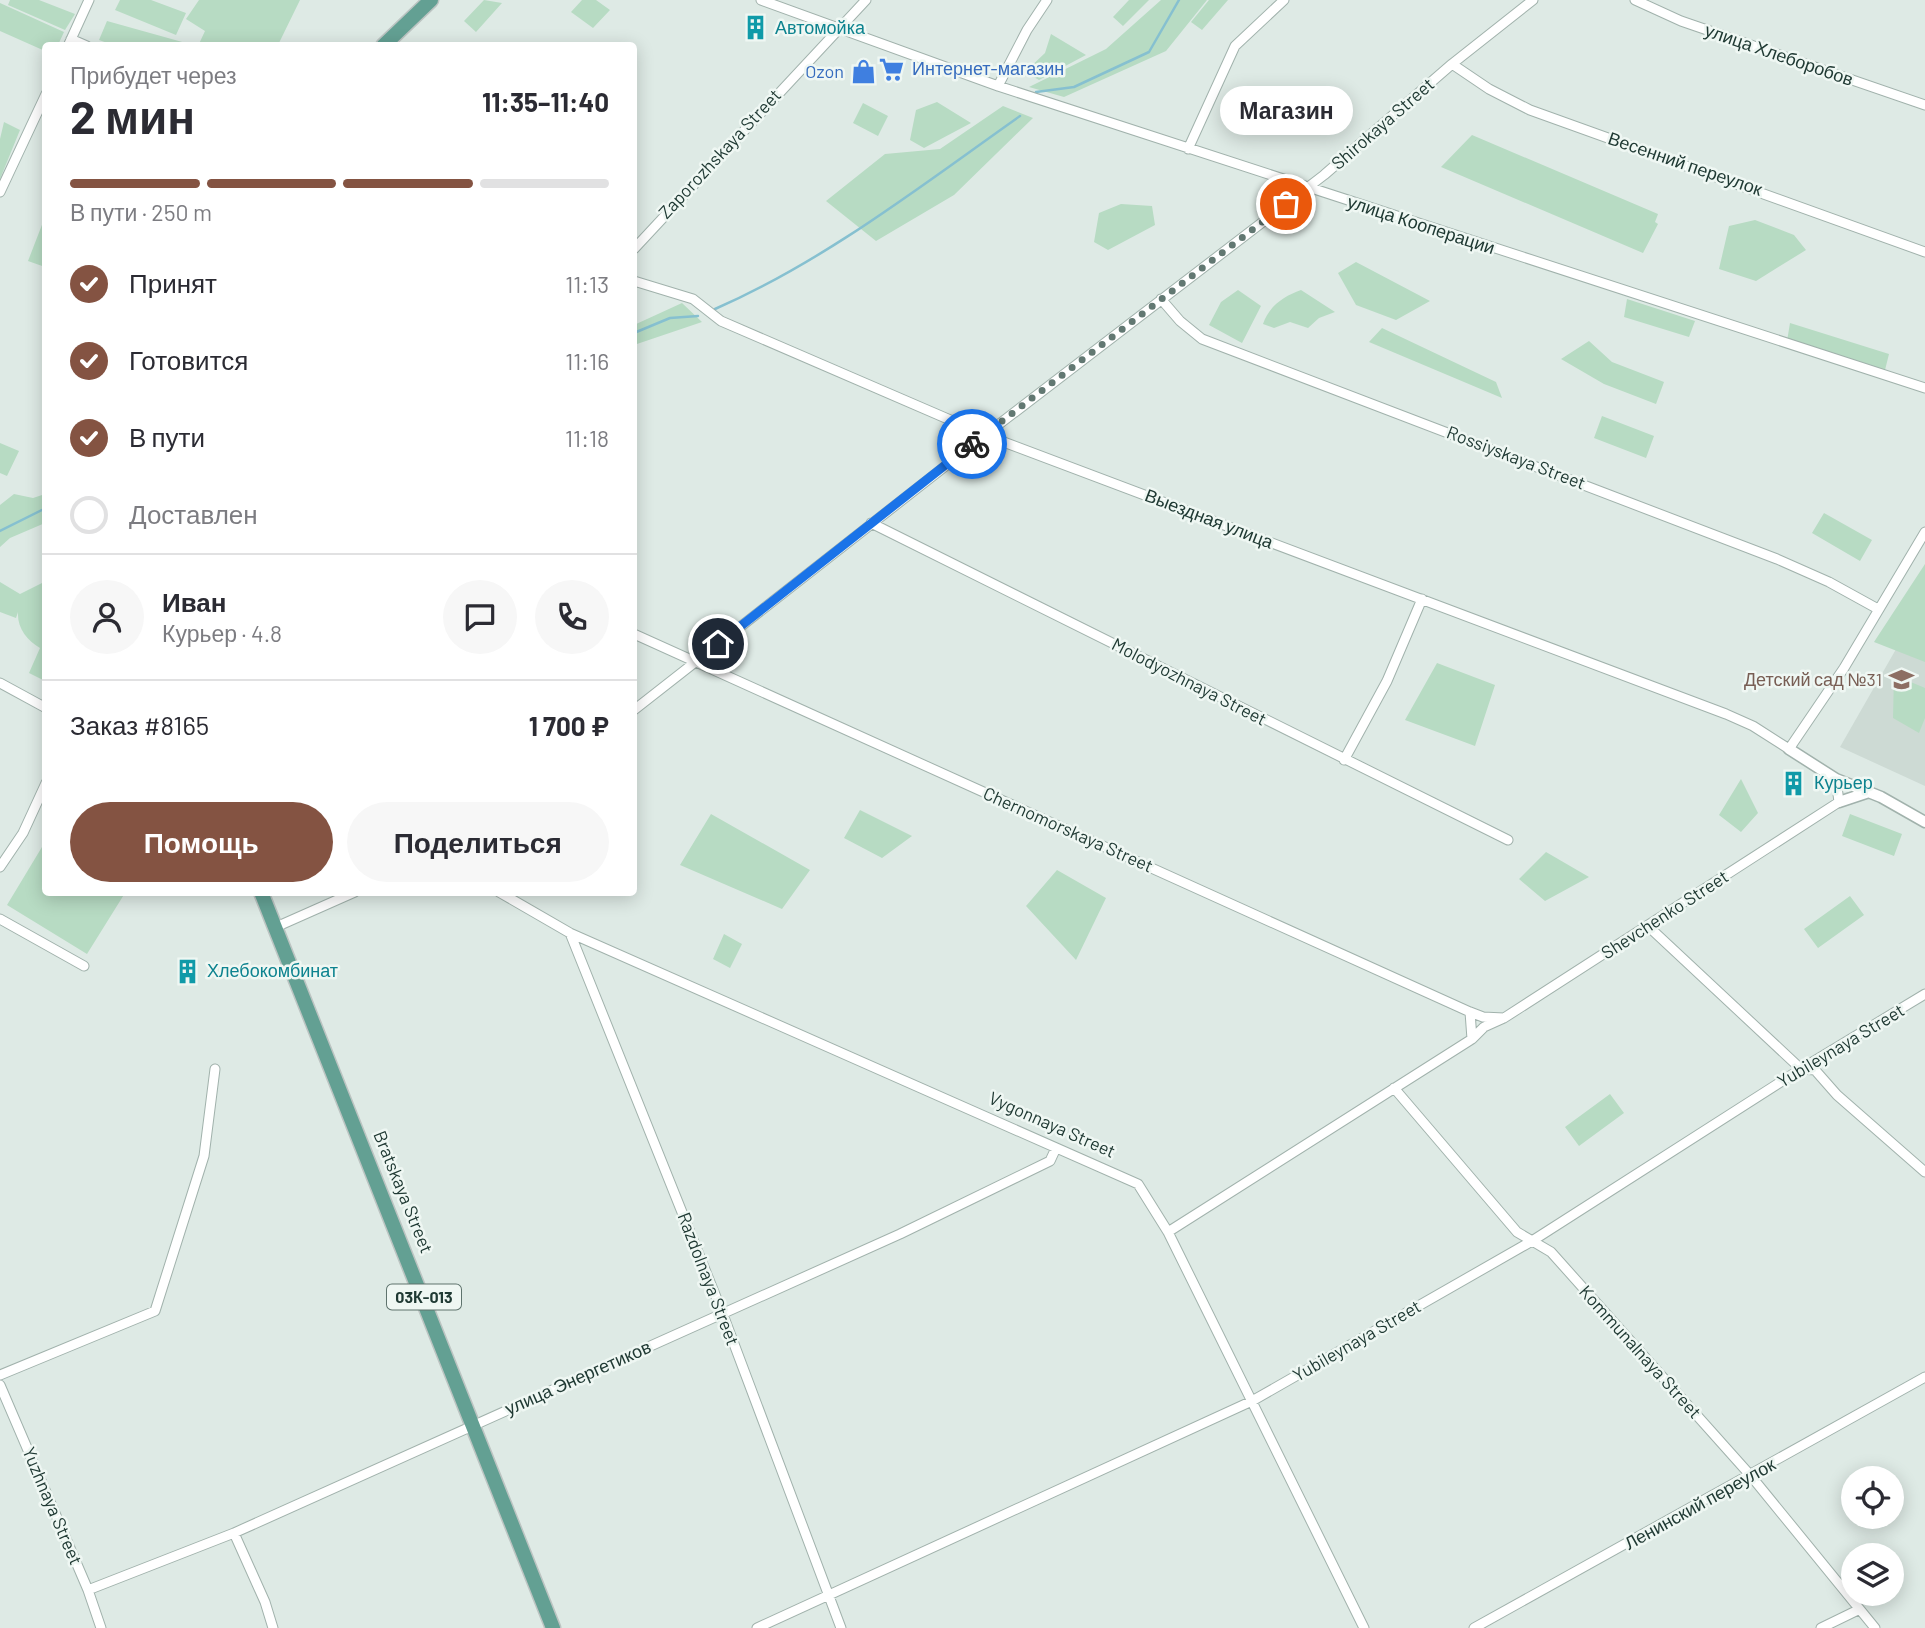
<!DOCTYPE html>
<html lang="ru">
<head>
<meta charset="utf-8">
<style>
	body { margin:0; font-family:Barlow,sans-serif; background:#f7f7f7; color:#2b2b33; height:100vh; display:flex; flex-direction:column; font-size:26px; white-space:nowrap }
	* { box-sizing:border-box; margin:0 }
	p { font-size:23px; color:#7c7c81 }
	.icon { flex:none; width:38px; height:38px; fill:none; stroke:currentColor; stroke-width:2; stroke-linecap:round; stroke-linejoin:round }
	.map { position:relative; flex:1; overflow:hidden }
	.side { position:absolute; left:42px; top:42px; width:595px; height:854px; display:flex; flex-direction:column; background:#fff; border-radius:7px; box-shadow:0 4px 18px #0003 }
	.side>* { flex:none }
	.controls { position:absolute; left:1841px; top:1466px; display:grid; gap:14px }
	.controls a { display:grid; place-items:center; width:63px; height:63px; border-radius:50%; background:#fff; box-shadow:0 4px 18px #0003; font-size:35px }
	.pin { position:absolute; display:grid; place-items:center; width:60px; height:60px; color:#fff; margin:-30px; border:4px solid #fff; border-radius:50%; box-shadow:0 2px 7px #0007 }
	.courier { position:absolute; display:grid; place-items:center; width:70px; height:70px; margin:-35px; border:5px solid #1a73e8; border-radius:50%; background:#fff; color:#222; box-shadow:0 2px 9px #0007 }
	.bubble { position:absolute; height:49px; border-radius:24px; background:#fff; box-shadow:0 4px 18px #0003; font-size:23px; font-weight:700; line-height:49px; text-align:center }
	.head em { font-style:normal; font-weight:700 }
	.head div { display:flex; flex-direction:column-reverse }
	.head { display:flex; align-items:center; justify-content:space-between; height:119px; padding:0 28px }
	h1 { font-size:46px; font-weight:700; line-height:52px }
	.bar { display:grid; grid-template-columns:repeat(4,1fr); gap:10px 7px; align-content:center; height:84px; padding:0 28px }
	.bar i { height:9px; border-radius:5px; background:#e1e1e2 }
	.bar .on { background:#845342 }
	.bar p { grid-column:span 4 }
	.line { display:flex; align-items:center; gap:18px; padding:0 28px; border-top:2px solid #e1e1e2 }
	.line div { flex:1 }
	.round { display:grid; place-items:center; flex:none; width:74px; height:74px; border-radius:37px; background:#f7f7f7 }
	ol { padding:0 28px; list-style:none }
	li { display:flex; align-items:center; gap:21px; height:77px }
	li p { margin-inline-start:auto }
	li .icon { padding:7px; border-radius:50%; background:#845342; color:#fff; stroke-width:4 }
	li:last-child { color:#7c7c81 }
	li i { width:38px; height:38px; border:4px solid #e1e1e2; border-radius:50% }
	.button { display:flex; gap:14px; margin-top:auto; padding:14px 28px }
	.button a { flex:1; height:80px; border-radius:42px; background:#845342; color:#fff; font-size:28px; font-weight:700; line-height:80px; text-align:center }
	.button a+a { background:#f7f7f7; color:#2b2b33 }
	.map>svg:first-child { display:block }
	.built { fill:#cddad4 }
	.green { fill:#b7dbc3 }
	.lines { fill:none; stroke-linecap:round; stroke-linejoin:round }
	.stream { stroke:#86c0d0; stroke-width:2.5 }
	.minor-casing { stroke:#a1b2ac; stroke-width:11 }
	.tertiary-casing { stroke:#a1b2ac; stroke-width:13 }
	.primary-casing { stroke:#bcc4c2; stroke-width:17 }
	.minor { stroke:#fff; stroke-width:9 }
	.tertiary { stroke:#fff; stroke-width:10 }
	.primary { stroke:#63a093; stroke-width:14 }
	.done { stroke:#627872; stroke-width:7; stroke-dasharray:0 12.6 }
	.route { stroke:#1a73e8; stroke-width:9 }
	.labels { text-anchor:middle; stroke-width:5; stroke-linejoin:round; paint-order:stroke }
	.shield { fill:#eff7f3; stroke:#5e736d; stroke-width:2 }
	.shield-label { font-size:16px; font-weight:bold; fill:#203a34 }
	.culture-label { font-size:18px; fill:#0d838f; stroke:#eff7f3; text-anchor:start }
	.street-label { font-size:18px; fill:#203a34; stroke:#eff7f3 }
	.shop-label { font-size:18px; fill:#366cbe; stroke:#eff7f3; text-anchor:start }
	.education-label { font-size:18px; fill:#785e54; stroke:#eff7f3; text-anchor:end }
</style>
</head>
<body>
<div class="map">
<svg width="1925" height="1628" viewBox="0 0 1925 1628">
	<rect width="100%" height="100%" fill="#deeae5"/>
	<path class="built" d="M 1925,564 L 1925,786 L 1840,747 L 1919,609 Z"/>
	<path class="green" d="M 10,0 L 39,0 L 75,14 L 65,30 L 8,5 Z
		M 120,0 L 151,0 L 186,13 L 176,35 L 115,10 Z
		M 199,0 L 300,0 L 278,45 L 198,46 L 205,31 L 186,19 Z
		M 484,0 L 502,3 L 476,32 L 464,21 Z
		M 582,0 L 596,0 L 610,10 L 593,28 L 571,12 Z
		M 1129,0 L 1149,0 L 1123,26 L 1113,17 Z
		M 1161,0 L 1207,0 L 1166,51 L 1064,97 L 1029,87 L 1106,49 Z
		M 1209,0 L 1228,0 L 1202,30 L 1191,22 Z
		M 0,3 L 64,32 L 58,45 L 46,46 L 45,51 L 0,31 Z
		M 107,21 L 193,45 L 113,45 L 99,40 Z
		M 1051,34 L 1086,55 L 1039,80 L 1025,72 L 1045,53 Z
		M 937,102 L 971,123 L 924,148 L 910,140 L 916,110 Z
		M 863,103 L 888,116 L 878,136 L 853,123 Z
		M 1003,106 L 1033,118 L 954,195 L 876,241 L 826,201 L 885,154 L 940,149 Z
		M 4,122 L 20,130 L 0,179 L 0,139 Z
		M 1472,135 L 1658,214 L 1655,222 L 1658,224 L 1643,253 L 1441,167 Z
		M 1121,204 L 1152,206 L 1155,225 L 1108,250 L 1094,242 L 1099,213 Z
		M 45,217 L 45,267 L 28,261 Z
		M 1755,220 L 1794,235 L 1806,250 L 1756,281 L 1719,269 L 1729,226 Z
		M 1356,262 L 1430,301 L 1396,320 L 1356,305 L 1338,273 Z
		M 1238,290 L 1261,306 L 1242,343 L 1209,325 L 1221,302 Z
		M 1301,290 L 1335,312 L 1319,318 L 1308,328 L 1290,322 L 1274,328 L 1263,324 C 1269,306 1284,296 1301,290 Z
		M 1627,299 L 1695,321 L 1689,337 L 1624,317 Z
		M 682,303 L 702,322 L 634,345 L 634,325 Z
		M 1790,323 L 1889,354 L 1885,370 L 1787,341 Z
		M 1382,328 L 1496,382 L 1502,398 L 1369,342 Z
		M 1589,341 L 1612,362 L 1664,382 L 1656,404 L 1604,384 L 1561,359 Z
		M 1602,416 L 1654,436 L 1646,458 L 1594,438 Z
		M 0,443 L 19,451 L 7,476 L 0,473 Z
		M 14,494 L 33,498 L 45,494 L 45,523 L 10,538 L 0,547 L 0,505 Z
		M 1824,513 L 1872,540 L 1860,561 L 1812,533 Z
		M 1925,564 L 1925,662 L 1874,642 Z
		M 0,582 L 20,594 L 42,583 L 45,585 L 43,649 L 45,681 L 29,673 L 40,648 C 27,640 17,628 18,612 L 16,618 L 0,612 Z
		M 1437,663 L 1495,685 L 1475,746 L 1405,720 Z
		M 1894,675 L 1925,688 L 1925,718 L 1919,733 L 1893,718 Z
		M 1741,779 L 1758,813 L 1741,832 L 1719,815 Z
		M 860,810 L 912,836 L 882,858 L 844,838 Z
		M 711,814 L 810,870 L 782,909 L 680,865 Z
		M 1850,814 L 1902,834 L 1894,856 L 1842,836 Z
		M 45,842 L 46,892 L 125,893 L 87,954 L 7,905 Z
		M 1546,852 L 1589,877 L 1545,901 L 1519,879 Z
		M 1057,870 L 1106,898 L 1076,960 L 1026,906 Z
		M 1850,896 L 1864,915 L 1818,948 L 1804,929 Z
		M 724,934 L 742,944 L 730,968 L 713,959 Z
		M 1610,1094 L 1624,1113 L 1579,1146 L 1565,1127 Z"/>
	<g class="lines">
		<path class="stream" d="M 1036,92 L 1074,87 L 1149,52 L 1179,0
			M 715,309 C 825,261 922,185 1020,116
			M 634,333 L 670,318 L 698,316
			M 0,531 L 46,508"/>
		<defs>
			<path id="minor" d="M 761,0 L 998,86 L 1925,388
				M 1635,0 L 1681,21 L 1925,105
				M 71,39 L 87,46
				M 68,46 L 89,0
				M 1452,64 L 1489,89 L 1530,110 L 1925,252
				M 998,86 L 1027,30 L 1047,0
				M 1188,149 L 1235,46 L 1284,0
				M 0,192 L 46,94
				M 634,249 L 866,0
				M 634,281 L 693,299 L 721,321 L 985,435 L 1726,714 L 1753,726 L 1789,749 L 1844,668 L 1925,532
				M 1161,299 L 1180,321 L 1202,339 L 1777,559 L 1829,582 L 1878,609
				M 871,523 L 1508,840
				M 634,634 L 1470,1012 L 1483,1017 L 1504,1018
				M 0,683 L 46,708
				M 634,710 L 985,435 L 1324,175 L 1452,64 L 1533,0
				M 1344,760 L 1387,681 L 1422,599
				M 0,867 L 23,833 L 46,783
				M 499,892 L 570,933 L 1138,1184 L 1168,1232 L 1364,1628
				M 0,919 L 84,966
				M 276,927 L 355,892
				M 1649,927 L 1801,1069 L 1815,1070 L 1837,1095 L 1925,1172
				M 570,933 L 722,1312 L 841,1628
				M 1472,1039 L 1484,1027 L 1504,1018 L 1839,802 L 1836,779
				M 1394,1088 L 1517,1232 L 1551,1252 L 1751,1476 L 1875,1628
				M 1168,1232 L 1472,1039 L 1470,1012
				M 0,1375 L 155,1311 L 204,1156 L 215,1069
				M 0,1385 L 88,1590 L 101,1628
				M 234,1533 L 265,1602 L 273,1628
				M 88,1590 L 234,1533 L 900,1234 L 1050,1161 L 1056,1148
				M 757,1628 L 1252,1401 L 1532,1241 L 1801,1069 L 1925,994
				M 1474,1628 L 1925,1377
				M 1821,1628 L 1858,1610"/>
			<path id="tertiary" d="M 1789,749 L 1836,779 L 1881,797 L 1925,822
				M 1839,802 L 1869,792"/>
			<path id="primary" d="M 383,46 L 431,0
				M 261,892 L 553,1628"/>
		</defs>
		<use href="#minor" class="minor-casing"/>
		<use href="#tertiary" class="tertiary-casing"/>
		<use href="#primary" class="primary-casing"/>
		<use href="#minor" class="minor"/>
		<use href="#tertiary" class="tertiary"/>
		<use href="#primary" class="primary"/>
	</g>
	<g class="lines">
		<path class="done" d="M 972,444 L 1286,204"/>
		<path class="route" d="M 718,644 L 972,444"/>
	</g>
	<defs>
		<symbol id="building-bare" viewBox="-9 -9 18 18"><path d="M-4-6H4V6H1V3H-1V6H-4ZM-2.5-4.3h1.7v1.8h-1.7ZM.8-4.3h1.7v1.8H.8ZM-2.5-1h1.7V.8h-1.7ZM.8-1h1.7V.8H.8Z" fill="#0f9aa8" stroke="#eff7f3" stroke-width="2.5" paint-order="stroke"/></symbol>
		<symbol id="supermarket-bare" viewBox="-9 -9 18 18"><path d="M-6-5.5h2.5l.6 2H6L4.5 2H-2.5L-4.4-4H-6ZM-1.5 3.2a1.3 1.3 0 1 0 .1 0ZM3 3.2a1.3 1.3 0 1 0 .1 0Z" fill="#3f7fe0" stroke="#eff7f3" stroke-width="2.5" paint-order="stroke"/></symbol>
		<symbol id="shop-bare" viewBox="-9 -9 18 18"><path d="M-5-2.5h2.3a2.7 3.5 0 0 1 5.4 0H5L5.5 6h-11ZM-1.5-2.5h3a1.5 2.3 0 0 0-3 0Z" fill="#3f7fe0" stroke="#eff7f3" stroke-width="2.5" paint-order="stroke"/></symbol>
		<symbol id="school-bare" viewBox="-9 -9 18 18"><path d="M0-5L7-2L0 1L-7-2ZM-4 1L0 2.5L4 1V4Q0 6-4 4Z" fill="#8d6e63" stroke="#eff7f3" stroke-width="2.5" paint-order="stroke"/></symbol>
	</defs>
	<g fill-rule="evenodd">
		<use href="#building-bare" x="738" y="10" width="35" height="35"/>
		<use href="#supermarket-bare" x="874" y="52" width="35" height="35"/>
		<use href="#shop-bare" x="846" y="54" width="35" height="35"/>
		<use href="#school-bare" x="1884" y="662" width="35" height="35"/>
		<use href="#building-bare" x="1776" y="766" width="35" height="35"/>
		<use href="#building-bare" x="170" y="954" width="35" height="35"/>
	</g>
	<g class="labels">
		<rect class="shield" x="387" y="1284.5" width="74" height="25" rx="5"/>
		<g class="shield-label">
			<text x="424" y="1303">03К-013</text>
		</g>
		<g class="culture-label">
			<text x="775" y="34">Автомойка</text>
			<text x="1814" y="789">Курьер</text>
			<text x="207" y="977">Хлебокомбинат</text>
		</g>
		<g class="street-label">
			<text transform="translate(1779 55) rotate(19)" y="6">улица Хлеборобов</text>
			<text transform="translate(1383 124) rotate(-41)" y="6">Shirokaya Street</text>
			<text transform="translate(720 154) rotate(-47)" y="6">Zaporozhskaya Street</text>
			<text transform="translate(1685 164) rotate(19)" y="6">Весенний переулок</text>
			<text transform="translate(1421 225) rotate(18)" y="6">улица Кооперации</text>
			<text transform="translate(1516 458) rotate(21)" y="6">Rossiyskaya Street</text>
			<text transform="translate(1209 519) rotate(21)" y="6">Выездная улица</text>
			<text transform="translate(1189 682) rotate(27)" y="6">Molodyozhnaya Street</text>
			<text transform="translate(1068 830) rotate(24)" y="6">Chernomorskaya Street</text>
			<text transform="translate(1665 915) rotate(-33)" y="6">Shevchenko Street</text>
			<text transform="translate(1841 1046) rotate(-31)" y="6">Yubileynaya Street</text>
			<text transform="translate(1052 1125) rotate(24)" y="6">Vygonnaya Street</text>
			<text transform="translate(403 1192) rotate(68)" y="6">Bratskaya Street</text>
			<text transform="translate(708 1279) rotate(69)" y="6">Razdolnaya Street</text>
			<text transform="translate(1357 1341) rotate(-30)" y="6">Yubileynaya Street</text>
			<text transform="translate(1640 1352) rotate(48)" y="6">Kommunalnaya Street</text>
			<text transform="translate(578 1378) rotate(-24)" y="6">улица Энергетиков</text>
			<text transform="translate(1700 1504) rotate(-29)" y="6">Ленинский переулок</text>
			<text transform="translate(52 1506) rotate(67)" y="6">Yuzhnaya Street</text>
		</g>
		<g class="shop-label">
			<text x="912" y="75">Интернет-магазин</text>
			<text x="844" y="78" text-anchor="end">Ozon</text>
		</g>
		<g class="education-label">
			<text x="1882" y="686">Детский сад №31</text>
		</g>
	</g>
</svg>
<div class="controls">
<a><svg class="icon" aria-label="locate" viewBox="0 0 24 24"><circle cx="12" cy="12" r="6"/><path d="M12 2v4M12 18v4M2 12h4M18 12h4"/></svg></a>
<a><svg class="icon" aria-label="layers" viewBox="0 0 24 24"><path d="M12 4l9 5-9 5-9-5zM3 14l9 5 9-5"/></svg></a>
</div>
<div class="pin" style="left:1286px;top:204px;background:#ea580c"><svg class="icon" aria-label="bag" viewBox="0 0 24 24"><path d="M5 8h14l-1 12H6zM9 8a3 3 0 0 1 6 0"/></svg></div>
<div class="pin" style="left:718px;top:644px;background:#1f2937"><svg class="icon" aria-label="home" viewBox="0 0 24 24"><path d="M3 11l9-7 9 7M6 9v11h12V9"/></svg></div>
<div class="courier" style="left:972px;top:444px"><svg class="icon" aria-label="bike" viewBox="0 0 24 24"><circle cx="6" cy="16" r="4"/><circle cx="18" cy="16" r="4"/><path d="M6 16l4-8h5l3 8M10 8l3 8H6M13 5h3"/></svg></div>
<div class="bubble" style="left:1220px;top:86px;width:133px">Магазин</div>
<section class="side">
<div class="head"><div><h1>2 мин</h1><p>Прибудет через</p></div><em>11:35–11:40</em></div>
<div class="bar"><i class="on"></i><i class="on"></i><i class="on"></i><i></i><p>В пути · 250 m</p></div>
<ol>
<li><svg class="icon" aria-label="check" viewBox="0 0 24 24"><path d="M5 12l5 5 9-10"/></svg>Принят<p>11:13</p></li>
<li><svg class="icon" aria-label="check" viewBox="0 0 24 24"><path d="M5 12l5 5 9-10"/></svg>Готовится<p>11:16</p></li>
<li><svg class="icon" aria-label="check" viewBox="0 0 24 24"><path d="M5 12l5 5 9-10"/></svg>В пути<p>11:18</p></li>
<li><i></i>Доставлен</li>
</ol>
<div class="line" style="height:126px"><a class="round"><svg class="icon" aria-label="person" viewBox="0 0 24 24"><circle cx="12" cy="8" r="4"/><path d="M4 21q1-7 8-7t8 7"/></svg></a><div><b>Иван</b><p>Курьер · 4.8</p></div><a class="round"><svg class="icon" aria-label="chat" viewBox="0 0 24 24"><path d="M4 5h16v11H9l-5 4z"/></svg></a><a class="round"><svg class="icon" aria-label="phone" viewBox="0 0 24 24"><path d="M5 4h4l2 5-3 2q2 4 5 5l2-3 5 2v4C11 20 4 13 5 4z"/></svg></a></div>
<div class="line" style="height:91px"><div>Заказ #8165</div><b>1 700 ₽</b></div>
<div class="button"><a>Помощь</a><a>Поделиться</a></div>
</section>
</div>
</body>
</html>
